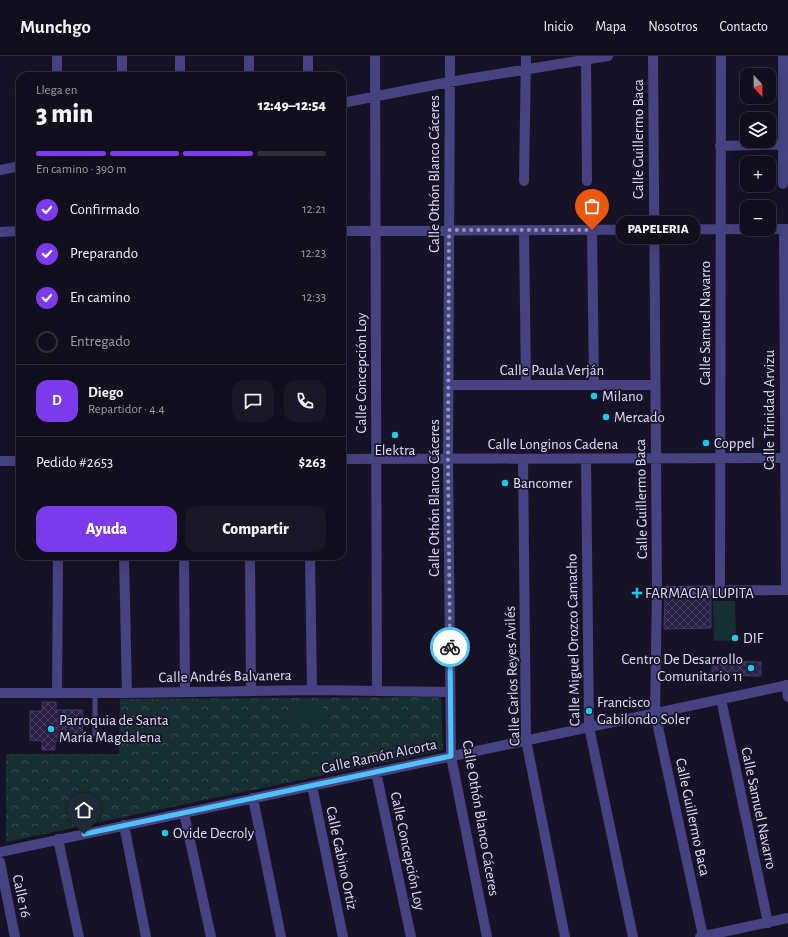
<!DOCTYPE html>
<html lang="es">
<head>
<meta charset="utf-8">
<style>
	body { margin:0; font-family:"Alegreya Sans",sans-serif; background:#1a1726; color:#f1f3f6; height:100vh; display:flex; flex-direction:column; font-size:15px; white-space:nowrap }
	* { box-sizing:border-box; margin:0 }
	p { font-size:13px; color:#9c9ca4 }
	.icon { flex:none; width:22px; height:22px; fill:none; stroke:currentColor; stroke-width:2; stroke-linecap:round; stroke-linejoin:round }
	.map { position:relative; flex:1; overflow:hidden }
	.details { position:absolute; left:16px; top:16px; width:330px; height:488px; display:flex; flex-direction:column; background:#110e1d; border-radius:12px; box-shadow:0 4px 16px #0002,0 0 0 1px #302e3b }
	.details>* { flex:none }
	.needle { width:26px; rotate:158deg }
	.fabs { position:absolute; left:740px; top:12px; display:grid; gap:8px }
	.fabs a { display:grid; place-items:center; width:36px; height:36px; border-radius:8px; background:#110e1d; box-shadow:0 4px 16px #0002,0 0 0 1px #302e3b; font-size:20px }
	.pin { position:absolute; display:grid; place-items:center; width:34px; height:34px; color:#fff; margin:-41px -17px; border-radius:50% 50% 50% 0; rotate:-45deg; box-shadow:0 0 4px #0007 }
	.pin .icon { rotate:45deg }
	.courier { position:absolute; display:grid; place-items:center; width:40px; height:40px; margin:-20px; border:3px solid #4fc3f7; border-radius:50%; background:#fff; color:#222; box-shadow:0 1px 5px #0007 }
	.bubble { position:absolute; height:28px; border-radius:12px; background:#110e1d; box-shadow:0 4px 16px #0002,0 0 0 1px #302e3b; font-size:13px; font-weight:800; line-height:28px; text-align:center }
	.overview em { font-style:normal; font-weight:800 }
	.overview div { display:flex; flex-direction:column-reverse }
	.overview { display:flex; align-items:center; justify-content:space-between; height:68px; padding:0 20px }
	h1 { font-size:26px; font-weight:800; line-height:30px }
	.bar { display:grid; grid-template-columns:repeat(4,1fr); gap:6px 4px; align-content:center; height:48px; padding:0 20px }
	.bar i { height:5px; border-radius:3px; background:#302e3b }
	.bar .current { background:#7c3aed }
	.bar p { grid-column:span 4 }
	.line { display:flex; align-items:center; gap:10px; padding:0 20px; border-top:1px solid #302e3b }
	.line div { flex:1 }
	.round { display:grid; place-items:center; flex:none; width:42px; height:42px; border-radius:12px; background:#1a1726 }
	ol { padding:0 20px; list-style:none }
	li { display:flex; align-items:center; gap:12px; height:44px }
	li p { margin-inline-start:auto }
	li .icon { padding:4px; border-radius:50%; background:#7c3aed; color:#fff; stroke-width:4 }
	li:last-child { color:#9c9ca4 }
	li i { width:22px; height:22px; border:2px solid #302e3b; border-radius:50% }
	.button { display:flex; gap:8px; margin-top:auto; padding:8px 20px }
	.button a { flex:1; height:46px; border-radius:12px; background:#7c3aed; color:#fff; font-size:16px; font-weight:800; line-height:46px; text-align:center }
	.button a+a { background:#1a1726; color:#f1f3f6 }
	header { display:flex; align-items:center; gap:24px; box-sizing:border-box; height:56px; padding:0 20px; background:#110e1d; border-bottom:1px solid #302e3b }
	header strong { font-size:19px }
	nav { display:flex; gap:22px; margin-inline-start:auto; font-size:14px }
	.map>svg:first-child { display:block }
	.park { fill:url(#park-crowns) }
	.pitch { fill:#163031 }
	.building { fill:url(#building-cross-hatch); stroke:#433570 }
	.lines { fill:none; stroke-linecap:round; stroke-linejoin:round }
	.service { stroke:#474281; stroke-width:5 }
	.minor { stroke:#474281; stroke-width:10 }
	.tertiary { stroke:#474281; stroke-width:10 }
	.done { stroke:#9a96b1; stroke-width:4; stroke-dasharray:0 7.2 }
	.route { stroke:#4fc3f7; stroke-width:5 }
	.poi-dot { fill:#1bcce9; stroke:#171327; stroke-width:1.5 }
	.labels { text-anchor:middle; stroke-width:3.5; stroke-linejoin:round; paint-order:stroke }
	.street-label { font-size:15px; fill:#e1dcfc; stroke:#171327 }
	.poi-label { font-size:15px; fill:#e1dcfc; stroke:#171327; text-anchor:start }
</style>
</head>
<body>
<header>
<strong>Munchgo</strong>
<nav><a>Inicio</a><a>Mapa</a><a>Nosotros</a><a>Contacto</a></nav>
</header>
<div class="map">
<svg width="788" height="881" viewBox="0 0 788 881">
	<defs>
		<pattern id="park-crowns" width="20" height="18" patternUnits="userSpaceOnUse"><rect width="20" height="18" fill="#163031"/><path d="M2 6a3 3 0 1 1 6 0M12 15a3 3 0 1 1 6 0" fill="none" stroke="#384d50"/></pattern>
		<pattern id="building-cross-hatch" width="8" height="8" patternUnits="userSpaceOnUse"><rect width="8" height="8" fill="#2a2046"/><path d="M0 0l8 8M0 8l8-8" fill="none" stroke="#494062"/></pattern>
	</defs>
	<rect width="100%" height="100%" fill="#171327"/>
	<path class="park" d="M 441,641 L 443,694 L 6,786 L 6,698 L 119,698 L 120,643 Z"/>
	<path class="pitch" d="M 713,545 L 735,545 L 736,584 L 714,585 Z
		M 289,648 L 323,648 L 323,666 L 289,666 Z"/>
	<path class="building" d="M 665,541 L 711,541 L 711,572 L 664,573 Z
		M 712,605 L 761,606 L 761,620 L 712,619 Z
		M 42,646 L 56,646 L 56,654 L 83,654 L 82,685 L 55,685 L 55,694 L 42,694 L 42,685 L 30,684 L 30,655 L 42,655 Z"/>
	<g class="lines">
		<path class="service" d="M 95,678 L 95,637"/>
		<path class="minor" d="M 57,0 L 57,20
			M 122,0 L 122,20
			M 180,0 L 180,20
			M 249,0 L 249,20
			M 308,0 L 308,20
			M 375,0 L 377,635
			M 450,0 L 448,403 L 451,700 L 487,881
			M 586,0 L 587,125
			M 653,0 L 657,535 L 655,657 L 703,880
			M 783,0 L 783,128
			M 342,47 L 449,26 L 608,0
			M 720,90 L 788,88
			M 0,114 L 20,110
			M 524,125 L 526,0
			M 784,173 L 786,534
			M 524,174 L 526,329
			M 592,174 L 594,329
			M 342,175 L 788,173
			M 0,176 L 20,175
			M 449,329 L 655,329
			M 342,403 L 788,402
			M 523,403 L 526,684 L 565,881
			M 586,403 L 589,671 L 633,881
			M 0,405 L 20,405
			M 124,500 L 127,637
			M 184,500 L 185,636
			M 250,500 L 251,635
			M 310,500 L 312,634
			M 657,535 L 788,534
			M 720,535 L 721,0
			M 786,629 L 788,641
			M 0,637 L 127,637 L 312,634 L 450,636
			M 57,637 L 58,500
			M 721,643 L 768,867
			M 376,716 L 411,881
			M 312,730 L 343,881
			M 253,742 L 281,881
			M 184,757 L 211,881
			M 124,769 L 146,881
			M 58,783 L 79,881
			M 0,796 L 788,629
			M 0,806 L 15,881"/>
		<path class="tertiary" d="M 700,881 L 788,862"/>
	</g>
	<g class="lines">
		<path class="done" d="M 450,591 L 448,403 L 449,174 L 592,174"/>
		<path class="route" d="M 84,778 L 451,700 L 450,591"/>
	</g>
	<g class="poi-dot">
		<circle cx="594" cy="340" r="4"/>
		<circle cx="606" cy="361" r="4"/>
		<circle cx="395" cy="379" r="4"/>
		<circle cx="706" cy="387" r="4"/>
		<circle cx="505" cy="427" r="4"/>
		<path d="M635 531h4v4h4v4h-4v4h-4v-4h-4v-4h4z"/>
		<circle cx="735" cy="582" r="4"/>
		<circle cx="751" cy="612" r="4"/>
		<circle cx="589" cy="655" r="4"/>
		<circle cx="51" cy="673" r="4"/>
		<circle cx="165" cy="777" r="4"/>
	</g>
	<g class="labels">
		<g class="street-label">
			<text transform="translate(638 83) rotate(-90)" y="5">Calle Guillermo Baca</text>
			<text transform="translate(434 118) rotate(-90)" y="5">Calle Othón Blanco Cáceres</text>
			<text transform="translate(705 267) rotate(-90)" y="5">Calle Samuel Navarro</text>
			<text x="552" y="319">Calle Paula Verján</text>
			<text transform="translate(361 317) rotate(-90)" y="5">Calle Concepción Loy</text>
			<text transform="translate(769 354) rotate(-90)" y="5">Calle Trinidad Arvizu</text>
			<text x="553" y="393">Calle Longinos Cadena</text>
			<text transform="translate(434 442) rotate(-90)" y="5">Calle Othón Blanco Cáceres</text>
			<text transform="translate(641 443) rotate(-91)" y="5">Calle Guillermo Baca</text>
			<text transform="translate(573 584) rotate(-91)" y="5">Calle Miguel Orozco Camacho</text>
			<text transform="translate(225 620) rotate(-1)" y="5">Calle Andrés Balvanera</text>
			<text transform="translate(512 620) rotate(-92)" y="5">Calle Carlos Reyes Avilés</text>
			<text transform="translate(379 700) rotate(-12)" y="5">Calle Ramón Alcorta</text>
			<text transform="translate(759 752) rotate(78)" y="5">Calle Samuel Navarro</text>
			<text transform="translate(693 761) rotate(78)" y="5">Calle Guillermo Baca</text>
			<text transform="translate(481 762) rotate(80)" y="5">Calle Othón Blanco Cáceres</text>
			<text transform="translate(408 795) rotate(78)" y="5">Calle Concepción Loy</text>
			<text transform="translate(342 802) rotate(78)" y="5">Calle Gabino Ortiz</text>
			<text transform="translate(22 840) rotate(78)" y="5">Calle 16</text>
		</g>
		<g class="poi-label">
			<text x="602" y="345">Milano</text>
			<text x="614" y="366">Mercado</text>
			<text x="714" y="392">Coppel</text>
			<text x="395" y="399" text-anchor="middle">Elektra</text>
			<text x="513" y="432">Bancomer</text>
			<text x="645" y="542">FARMACIA LUPITA</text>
			<text x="743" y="587">DIF</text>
			<text x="743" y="608" text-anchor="end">Centro De Desarrollo<tspan x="743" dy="17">Comunitario 11</tspan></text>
			<text x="597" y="651">Francisco<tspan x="597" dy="17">Gabilondo Soler</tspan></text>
			<text x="59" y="669">Parroquia de Santa<tspan x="59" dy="17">María Magdalena</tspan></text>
			<text x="173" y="782">Ovide Decroly</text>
		</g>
	</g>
</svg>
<div class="fabs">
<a><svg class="needle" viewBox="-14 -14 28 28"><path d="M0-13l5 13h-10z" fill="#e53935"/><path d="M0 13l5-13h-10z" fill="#9c9ca4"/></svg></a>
<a><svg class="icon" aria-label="layers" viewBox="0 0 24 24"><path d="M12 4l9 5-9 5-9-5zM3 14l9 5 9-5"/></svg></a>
<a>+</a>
<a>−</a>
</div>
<div class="pin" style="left:592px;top:174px;background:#ea580c"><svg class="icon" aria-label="bag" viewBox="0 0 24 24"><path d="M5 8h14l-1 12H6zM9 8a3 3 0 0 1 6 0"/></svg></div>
<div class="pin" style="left:84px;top:778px;background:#1f2937"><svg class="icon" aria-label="home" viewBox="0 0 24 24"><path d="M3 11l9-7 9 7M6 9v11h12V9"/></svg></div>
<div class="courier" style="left:450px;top:591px"><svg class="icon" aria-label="bike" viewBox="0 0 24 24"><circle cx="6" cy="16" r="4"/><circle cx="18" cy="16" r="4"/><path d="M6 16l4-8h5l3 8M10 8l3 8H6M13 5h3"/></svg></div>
<div class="bubble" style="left:616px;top:160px;width:84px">PAPELERIA</div>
<section class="details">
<div class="overview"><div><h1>3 min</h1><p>Llega en</p></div><em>12:49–12:54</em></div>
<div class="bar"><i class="current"></i><i class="current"></i><i class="current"></i><i></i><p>En camino · 390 m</p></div>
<ol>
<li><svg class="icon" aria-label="check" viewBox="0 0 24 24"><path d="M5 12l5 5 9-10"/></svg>Confirmado<p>12:21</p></li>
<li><svg class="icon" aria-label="check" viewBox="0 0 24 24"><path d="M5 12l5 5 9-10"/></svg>Preparando<p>12:23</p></li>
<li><svg class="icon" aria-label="check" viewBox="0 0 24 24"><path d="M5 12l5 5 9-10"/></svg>En camino<p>12:33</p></li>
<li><i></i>Entregado</li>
</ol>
<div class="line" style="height:72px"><b class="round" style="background:#7c3aed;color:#fff">D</b><div><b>Diego</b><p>Repartidor · 4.4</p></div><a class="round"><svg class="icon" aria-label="chat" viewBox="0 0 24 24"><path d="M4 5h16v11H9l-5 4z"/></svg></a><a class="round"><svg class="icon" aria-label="phone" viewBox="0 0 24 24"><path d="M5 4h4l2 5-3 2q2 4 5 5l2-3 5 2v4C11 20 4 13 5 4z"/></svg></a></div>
<div class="line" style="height:52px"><div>Pedido #2653</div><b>$263</b></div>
<div class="button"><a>Ayuda</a><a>Compartir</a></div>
</section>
</div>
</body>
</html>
